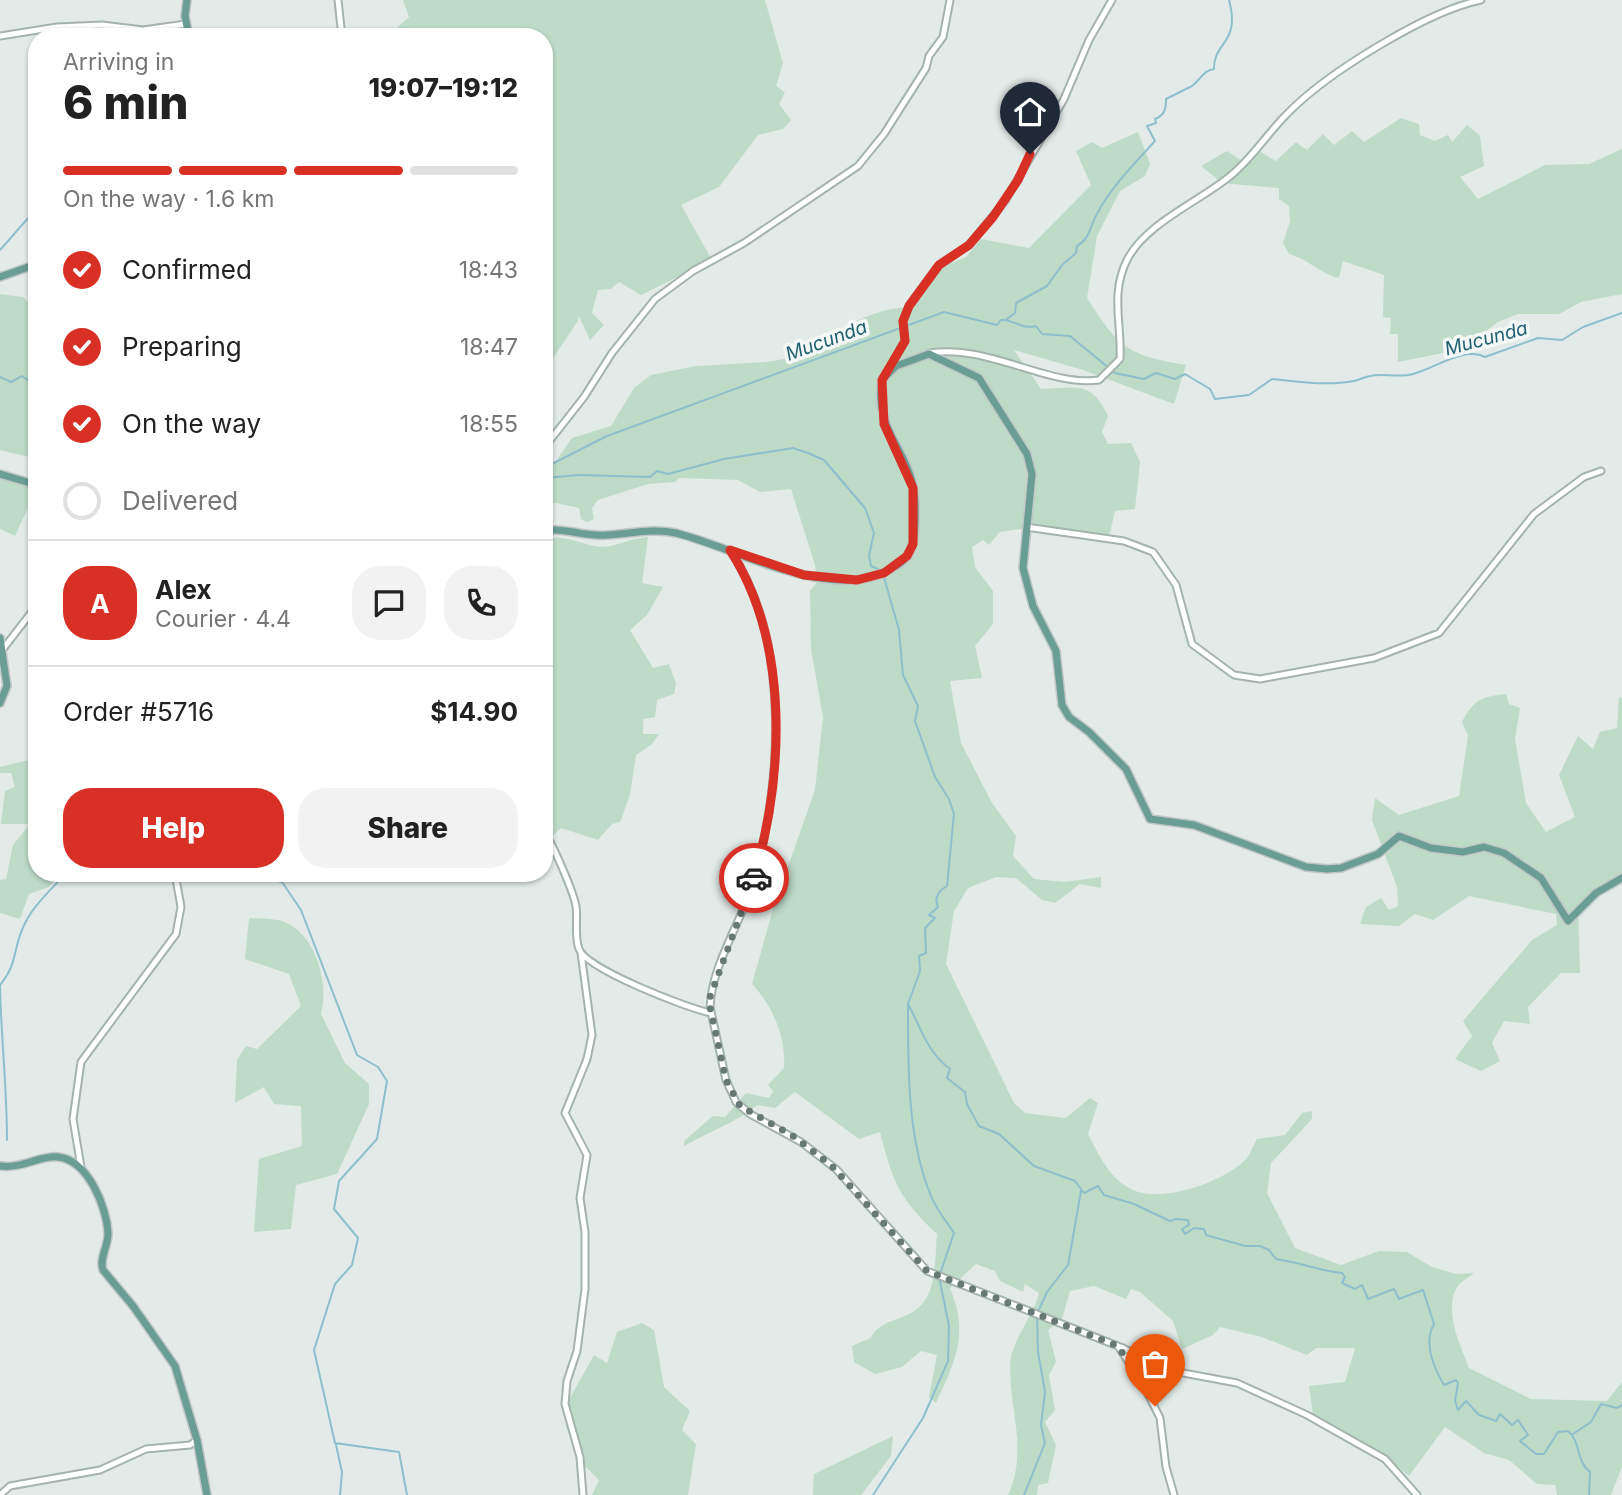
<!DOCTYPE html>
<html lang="en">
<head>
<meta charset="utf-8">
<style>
	body { margin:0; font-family:Inter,sans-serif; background:#f2f2f2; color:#222; height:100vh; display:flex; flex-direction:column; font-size:26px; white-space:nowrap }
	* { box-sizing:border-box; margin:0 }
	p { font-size:23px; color:#767676 }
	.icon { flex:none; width:38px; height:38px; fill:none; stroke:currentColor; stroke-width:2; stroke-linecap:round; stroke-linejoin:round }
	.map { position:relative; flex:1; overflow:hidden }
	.sheet { position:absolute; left:28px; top:28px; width:525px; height:854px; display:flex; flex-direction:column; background:#fff; border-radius:28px; box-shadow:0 2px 5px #0004 }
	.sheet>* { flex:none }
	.pin { position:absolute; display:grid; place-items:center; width:60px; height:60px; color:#fff; margin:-72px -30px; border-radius:50% 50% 50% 0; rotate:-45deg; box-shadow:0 0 7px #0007 }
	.pin .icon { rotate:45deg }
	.courier { position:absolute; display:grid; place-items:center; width:70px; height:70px; margin:-35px; border:5px solid #d93025; border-radius:50%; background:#fff; color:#222; box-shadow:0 2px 9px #0007 }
	.head em { font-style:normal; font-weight:800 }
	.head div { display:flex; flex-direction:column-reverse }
	.head { display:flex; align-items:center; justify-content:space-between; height:119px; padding:0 35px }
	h1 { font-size:46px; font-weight:800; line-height:52px }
	.bar { display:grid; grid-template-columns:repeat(4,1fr); gap:10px 7px; align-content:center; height:84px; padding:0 35px }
	.bar i { height:9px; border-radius:5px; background:#e0e0e0 }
	.bar .active { background:#d93025 }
	.bar p { grid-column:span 4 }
	.line { display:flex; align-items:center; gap:18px; padding:0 35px; border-top:2px solid #e0e0e0 }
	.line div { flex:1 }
	.round { display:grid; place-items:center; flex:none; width:74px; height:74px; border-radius:28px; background:#f2f2f2 }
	ol { padding:0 35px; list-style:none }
	li { display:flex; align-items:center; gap:21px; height:77px }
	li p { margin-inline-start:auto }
	li .icon { padding:7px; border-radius:50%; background:#d93025; color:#fff; stroke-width:4 }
	li:last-child { color:#767676 }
	li i { width:38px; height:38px; border:4px solid #e0e0e0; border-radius:50% }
	.primary-button { display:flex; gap:14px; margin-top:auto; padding:14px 35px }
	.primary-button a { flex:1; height:80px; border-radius:28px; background:#d93025; color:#fff; font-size:28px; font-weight:800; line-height:80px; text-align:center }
	.primary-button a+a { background:#f2f2f2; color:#222 }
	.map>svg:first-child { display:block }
	.green { fill:#bddbc7 }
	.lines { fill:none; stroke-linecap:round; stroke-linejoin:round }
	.stream { stroke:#8ebfcd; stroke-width:2 }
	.minor-casing { stroke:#a5b3af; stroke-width:9 }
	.major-casing { stroke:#c1c8c7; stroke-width:10 }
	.minor { stroke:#fff; stroke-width:5 }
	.major { stroke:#6a9e94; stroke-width:7 }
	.done { stroke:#667975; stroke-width:7; stroke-dasharray:0 12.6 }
	.route { stroke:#d93025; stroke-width:9 }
	.labels { text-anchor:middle; stroke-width:7; stroke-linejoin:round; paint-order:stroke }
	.water-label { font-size:19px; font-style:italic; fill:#226073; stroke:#f3f8f6 }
</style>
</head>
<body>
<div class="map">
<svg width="1622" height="1495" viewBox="0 0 1622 1495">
	<rect width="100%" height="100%" fill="#e2ebe8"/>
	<path class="green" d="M 403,0 L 765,0 L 783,63 L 776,86 L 785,92 L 779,104 L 791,120 L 783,129 L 758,135 L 719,187 L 681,205 L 712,260 L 641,295 L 619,282 L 611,289 L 598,290 L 592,313 L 604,325 L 590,340 L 579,316 L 578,321 L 549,364 L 544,365 L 544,37 L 387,37 L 409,17 Z
		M 1401,118 L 1419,124 L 1420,135 L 1435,141 L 1448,135 L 1452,142 L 1467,125 L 1480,136 L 1484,166 L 1460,177 L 1478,199 L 1545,165 L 1589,164 L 1622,149 L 1622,294 L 1581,302 L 1559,314 L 1518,314 L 1498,322 L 1463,349 L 1398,362 L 1398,334 L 1390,334 L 1391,318 L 1383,317 L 1384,275 L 1343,261 L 1339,278 C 1319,273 1310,260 1289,254 L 1283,243 L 1290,221 L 1289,206 L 1279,199 L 1279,188 L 1222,183 L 1201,166 L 1227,151 L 1245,163 L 1257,150 L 1276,161 L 1296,142 L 1307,150 L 1323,134 L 1334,145 L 1352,131 L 1364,142 Z
		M 1138,132 L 1150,164 L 1145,176 L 1120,191 L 1097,236 L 1087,298 C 1119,348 1127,355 1186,365 L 1174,404 L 1083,370 L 1014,350 L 1041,389 C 1077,388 1091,380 1108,416 L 1102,432 L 1108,444 L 1131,443 L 1140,462 L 1135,509 L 1115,511 L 1109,537 L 1027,528 L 1000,532 L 989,545 L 983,540 L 972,547 L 975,567 L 993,591 L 993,624 L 975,646 L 982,678 L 950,681 L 961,743 L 992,803 L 1016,836 L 1013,856 L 1034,879 L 1065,882 L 1101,877 L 1101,888 L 1080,884 L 1055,903 L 1042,900 L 1016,878 L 996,877 L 968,888 L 954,911 L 946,964 L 1014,1103 L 1025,1113 L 1066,1118 L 1090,1098 L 1098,1103 L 1088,1134 C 1099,1155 1109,1178 1131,1189 C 1160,1205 1227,1181 1247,1158 C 1251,1152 1254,1144 1257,1139 L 1285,1135 L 1302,1113 L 1312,1111 L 1312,1119 L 1271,1163 L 1267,1193 L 1295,1248 L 1341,1265 L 1379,1251 L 1407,1252 L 1432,1267 L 1456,1274 L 1474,1273 C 1469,1277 1460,1282 1457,1287 C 1443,1311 1461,1346 1469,1368 L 1531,1399 L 1607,1401 L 1622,1382 L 1622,1467 L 1611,1495 L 1557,1495 L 1555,1485 L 1537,1484 L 1509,1460 L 1484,1453 L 1445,1427 L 1409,1476 L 1368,1444 L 1313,1415 L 1309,1386 L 1345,1382 L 1355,1348 L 1316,1348 L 1307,1355 L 1262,1337 L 1220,1327 L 1213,1335 L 1182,1349 L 1173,1321 L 1140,1292 L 1131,1289 L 1126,1299 L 1094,1286 L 1070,1291 L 1062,1319 L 1048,1330 L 1056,1362 L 1049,1375 L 1055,1410 L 1045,1422 L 1056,1445 L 1048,1483 L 1038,1485 L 1037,1495 L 1008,1495 C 1028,1452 1010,1411 1010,1367 C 1010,1341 1033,1318 1039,1293 L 1025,1284 L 1023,1292 L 1000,1281 L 995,1271 L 976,1264 L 950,1288 C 969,1334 956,1360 936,1403 L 929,1397 L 937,1355 L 921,1351 L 902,1367 L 875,1374 L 854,1362 L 852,1346 L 871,1338 C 879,1320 902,1321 917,1309 C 937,1294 935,1257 937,1234 C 899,1198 893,1183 880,1132 L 859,1139 L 795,1092 L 775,1108 L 757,1105 C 735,1124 709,1131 684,1146 L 684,1141 L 713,1116 L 725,1117 L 746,1093 L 769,1098 L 773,1091 L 768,1085 L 784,1068 C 786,1037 773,1006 752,984 L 773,909 L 815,790 L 823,717 L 811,649 L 810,591 L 817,582 L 815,565 L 791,489 L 760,492 L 738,480 L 679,478 L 675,482 L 648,484 L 598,500 L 592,508 L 594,519 L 587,522 L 581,519 L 579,508 L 556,503 L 544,505 L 544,465 L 556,461 L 572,438 L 611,426 L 634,388 L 651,375 L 696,366 L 767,362 L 816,353 C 839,325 878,307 913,307 L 944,266 L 966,257 L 981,239 L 1029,248 L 1091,185 L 1076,151 L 1092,142 L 1102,148 Z
		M 0,294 L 23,297 L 37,312 L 37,459 L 0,450 Z
		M 0,479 L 37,488 L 15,536 L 0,529 Z
		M 648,537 L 642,583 L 663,587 L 647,615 L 630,630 L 653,668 L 669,664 L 676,684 L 674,694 L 657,700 L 655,717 L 643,719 L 643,734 L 659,734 L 652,744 L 636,755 L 630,795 L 620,822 L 612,824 L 598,840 L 561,828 L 544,844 L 544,539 C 571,534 583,547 604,547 C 615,547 631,538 648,537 Z
		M 1506,694 L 1509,704 L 1520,708 L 1515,739 L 1526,803 L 1546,832 L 1575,817 L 1559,775 L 1578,736 L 1593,749 L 1600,732 L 1617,728 L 1619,697 L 1622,698 L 1622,879 L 1578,908 L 1580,973 L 1561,973 L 1528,1007 L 1530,1024 L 1504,1021 L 1492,1043 L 1500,1061 L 1481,1071 L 1455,1059 L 1472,1036 L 1463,1021 L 1532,940 L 1557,925 L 1556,914 L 1469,896 L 1433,920 L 1415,914 L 1399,926 L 1360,924 L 1366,907 L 1381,898 L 1389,910 L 1398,906 L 1397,887 L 1372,820 L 1375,798 L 1399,815 L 1459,796 L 1468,736 L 1462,722 C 1473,700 1483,696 1506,694 Z
		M 37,758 L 37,873 L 61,873 L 49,887 L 29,894 L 20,919 L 0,913 L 0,880 L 6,879 L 13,845 L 30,824 L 1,824 L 5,791 L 15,787 L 11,773 L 0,773 L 0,767 Z
		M 249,918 C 260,919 277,918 287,923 C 317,938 329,984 321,1014 L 345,1063 L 369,1084 L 369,1104 L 337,1174 L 296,1185 L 291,1229 L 254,1232 L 259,1159 L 302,1146 L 301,1106 L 274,1104 L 264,1087 L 235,1103 L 237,1060 L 246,1046 L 257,1049 L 301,1006 L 289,974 L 245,959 Z
		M 642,1323 L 654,1330 L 664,1387 L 690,1411 L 682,1430 L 696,1444 L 688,1495 L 592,1495 L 599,1480 L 579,1460 L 566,1426 L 566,1405 L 594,1355 L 607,1363 L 617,1332 Z
		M 893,1436 L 891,1456 L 861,1495 L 813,1495 L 814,1474 Z"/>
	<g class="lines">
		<path class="stream" d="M 0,250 L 37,208
			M 1007,319 L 1015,313 L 1016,303 L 1047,286 L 1062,265 L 1076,253 L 1077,246 C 1090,239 1090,226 1097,214 C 1111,187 1135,163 1155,141 L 1147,126 L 1156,123 L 1155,119 C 1165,115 1166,109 1166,99 C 1174,95 1184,90 1192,86 C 1200,80 1204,70 1214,69 C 1213,42 1241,44 1229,0
			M 0,377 L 11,382 L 22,376 L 37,387
			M 544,468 L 607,436 L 944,312 L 997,325 L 1001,320 C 1014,319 1021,330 1036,326 L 1042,334 L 1070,336 L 1115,373 L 1144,379 L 1156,373 L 1175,379 L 1185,374 L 1210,389 L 1215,399 L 1249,395 L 1272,379 C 1299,382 1327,386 1354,381 C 1359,380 1364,377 1370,376 C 1384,373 1398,378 1413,374 C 1434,369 1464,346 1485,357 L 1538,338 L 1562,340 L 1583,327 L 1622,313
			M 544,478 L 579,475 L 650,477 L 657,471 L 668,474 L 724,459 L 793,448 L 808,453 L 824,460 L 865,508 L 874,533 L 869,556 L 871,566 L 880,570
			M 883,574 L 899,630 L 903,675 L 918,706 L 915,721 L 935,777 L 949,799 L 954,814 L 947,886 C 938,891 934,898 938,907 L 929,915 L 935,918 L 925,928 L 926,953 L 919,956 L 920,971 L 908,1004 C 921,1028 927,1052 950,1069 L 947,1078 L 965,1092 L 967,1104 L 979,1126 L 999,1134 L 1034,1166 L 1075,1181 L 1084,1193 L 1098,1186 L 1104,1195 L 1134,1204 L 1170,1221 L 1176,1219 L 1188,1220 L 1189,1225 L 1182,1229 L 1185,1234 L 1194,1228 L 1204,1229 L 1206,1235 L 1245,1246 L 1260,1246 L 1269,1250 L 1276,1259 C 1299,1262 1319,1271 1342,1273 L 1345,1277 L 1342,1283 L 1355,1289 L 1362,1285 L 1368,1299 L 1394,1289 L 1399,1299 L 1423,1290 L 1434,1324 C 1423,1343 1434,1368 1444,1385 L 1456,1380 L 1458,1383 L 1455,1401 L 1458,1410 L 1466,1401 L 1479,1415 L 1496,1421 L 1500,1414 L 1512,1425 L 1518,1420 L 1528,1435 L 1520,1441 L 1536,1454 L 1544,1454 L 1558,1432 L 1568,1431 C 1581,1441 1576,1462 1590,1472 L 1589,1495
			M 233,873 L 282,882 L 301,910 L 357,1055 L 378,1067 L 387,1081 L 377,1139 L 339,1181 L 334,1209 L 358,1238 L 352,1265 L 335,1284 L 314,1350 L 335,1443 L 399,1452 L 407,1495
			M 7,1140 C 7,1088 1,1037 0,985 C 17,965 13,951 22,930 C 31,907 50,891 66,873
			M 1573,1434 L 1591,1422 L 1601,1404 L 1617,1408 L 1622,1405
			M 336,1445 L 342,1472 L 340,1495
			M 873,1495 L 923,1418 L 948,1361 L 949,1326 L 939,1277 L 954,1233 C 946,1221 936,1209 931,1196 C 907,1138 908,1067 908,1005
			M 1024,1495 L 1045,1443 L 1041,1425 L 1045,1392 L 1038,1352 L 1037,1314 L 1047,1292 L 1068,1265 L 1081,1191"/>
		<defs>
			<path id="minor" d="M 338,0 L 342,37
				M 0,36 L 57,27 L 102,25 L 143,30 L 186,24
				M 930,353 C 989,344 1048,387 1099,380 L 1120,359 C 1122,324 1110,294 1127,260 C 1145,224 1198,202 1229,177 C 1251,160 1266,135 1286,115 C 1325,74 1427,11 1481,0
				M 889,369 L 905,341 L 903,321 L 909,306 L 939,265 L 969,245 L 1005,201 L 1064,99 L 1089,40 L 1112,0
				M 544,448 L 584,397 L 612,353 L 655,299 L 693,271 L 744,243 L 858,166 L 884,134 L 926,68 L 929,56 L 943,37 L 950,0
				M 1026,527 L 1124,541 L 1153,552 L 1176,585 L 1192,644 L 1234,675 L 1260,679 L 1374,658 L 1439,633 L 1534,514 L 1584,477 L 1601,471
				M 732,553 C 792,646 782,790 750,891 C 737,930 712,966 710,1007 L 726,1080 L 736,1102 L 750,1114 L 801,1142 L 836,1169 L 927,1271 L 1118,1346 L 1142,1382 L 1160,1418 L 1166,1467 L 1174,1495
				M 3,649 L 37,605
				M 544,832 C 553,844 573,891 576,906 C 578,920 574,935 579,949 C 586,969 689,1009 711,1013
				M 581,953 L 592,1035 L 587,1059 L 565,1113 L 587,1155 L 580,1198 L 585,1232 L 585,1289 L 577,1351 L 567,1381 L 565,1404 L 580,1457 L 583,1495
				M 81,1167 L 73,1119 L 81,1062 L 176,934 L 181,907 L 175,873
				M 1121,1347 L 1167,1370 L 1237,1383 L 1307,1415 L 1385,1459 L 1417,1495
				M 0,1495 L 10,1486 L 100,1470 L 146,1449 L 190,1445 L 197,1440"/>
			<path id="major" d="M 187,0 L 185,16 L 189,37
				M 0,277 L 37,264
				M 0,474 L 37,485
				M 544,530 C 566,528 586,537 607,535 C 630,534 652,528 676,533 C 737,548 835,606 894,567 C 903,562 911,554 913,543 C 916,527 916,500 913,485 C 904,445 874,428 882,380 L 896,366 L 929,354 L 979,378 L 1027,454 L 1032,474 L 1023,568 L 1033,606 L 1056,651 L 1062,705 L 1069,717 L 1089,732 L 1126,769 L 1150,819 L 1194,825 L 1306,867 L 1327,869 L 1341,868 L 1378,854 L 1399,836 L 1431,848 L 1463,852 L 1484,847 L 1504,853 L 1541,878 L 1568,921 L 1596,893 L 1622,878
				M 0,638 L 7,686 L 0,703
				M 0,1166 C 22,1169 40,1155 58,1157 C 88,1160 107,1207 108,1234 C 108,1247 99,1258 103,1270 L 133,1306 L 175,1366 L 197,1440 L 207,1495"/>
		</defs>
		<use href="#minor" class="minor-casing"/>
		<use href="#major" class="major-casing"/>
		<use href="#minor" class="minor"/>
		<use href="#major" class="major"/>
	</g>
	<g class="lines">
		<path class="done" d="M 754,878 L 710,997 L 710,1007 L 726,1080 L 740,1106 L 793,1136 L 831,1165 L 927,1271 L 1118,1346 L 1155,1406"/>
		<path class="route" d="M 754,878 C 784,775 790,643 730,550 L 804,575 L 857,580 L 884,573 L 907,556 L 913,544 L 913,488 L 884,424 L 882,380 L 905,341 L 903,321 L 909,306 L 939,265 L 969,245 L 993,217 L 1018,180 L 1030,154"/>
	</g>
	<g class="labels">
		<g class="water-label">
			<text transform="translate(1486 338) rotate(-15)" y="7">Mucunda</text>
			<text transform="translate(826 340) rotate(-20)" y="7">Mucunda</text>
		</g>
	</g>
</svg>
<div class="pin" style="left:1155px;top:1406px;background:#ea580c"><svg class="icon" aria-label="bag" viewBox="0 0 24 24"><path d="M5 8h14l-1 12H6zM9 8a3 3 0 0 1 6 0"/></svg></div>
<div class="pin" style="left:1030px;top:154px;background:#1f2937"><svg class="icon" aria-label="home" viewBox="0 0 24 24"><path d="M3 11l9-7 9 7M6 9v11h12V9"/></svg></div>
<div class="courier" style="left:754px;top:878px"><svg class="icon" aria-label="car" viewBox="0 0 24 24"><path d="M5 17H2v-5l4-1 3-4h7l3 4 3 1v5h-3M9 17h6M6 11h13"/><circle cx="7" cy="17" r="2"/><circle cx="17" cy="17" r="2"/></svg></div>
<section class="sheet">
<div class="head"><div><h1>6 min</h1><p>Arriving in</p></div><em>19:07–19:12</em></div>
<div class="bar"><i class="active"></i><i class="active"></i><i class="active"></i><i></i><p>On the way · 1.6 km</p></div>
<ol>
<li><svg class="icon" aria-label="check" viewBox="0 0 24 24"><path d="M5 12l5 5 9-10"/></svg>Confirmed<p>18:43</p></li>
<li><svg class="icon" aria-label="check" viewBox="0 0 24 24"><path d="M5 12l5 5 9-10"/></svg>Preparing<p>18:47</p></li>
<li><svg class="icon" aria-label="check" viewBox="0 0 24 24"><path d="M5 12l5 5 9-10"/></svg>On the way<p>18:55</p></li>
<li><i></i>Delivered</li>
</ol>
<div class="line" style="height:126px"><b class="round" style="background:#d93025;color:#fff">A</b><div><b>Alex</b><p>Courier · 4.4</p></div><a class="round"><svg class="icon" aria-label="chat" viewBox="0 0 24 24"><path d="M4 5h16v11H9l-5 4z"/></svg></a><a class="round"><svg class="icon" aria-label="phone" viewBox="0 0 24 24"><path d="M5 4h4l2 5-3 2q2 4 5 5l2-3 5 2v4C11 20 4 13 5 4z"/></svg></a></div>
<div class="line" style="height:91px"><div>Order #5716</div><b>$14.90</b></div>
<div class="primary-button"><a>Help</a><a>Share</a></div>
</section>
</div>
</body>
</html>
